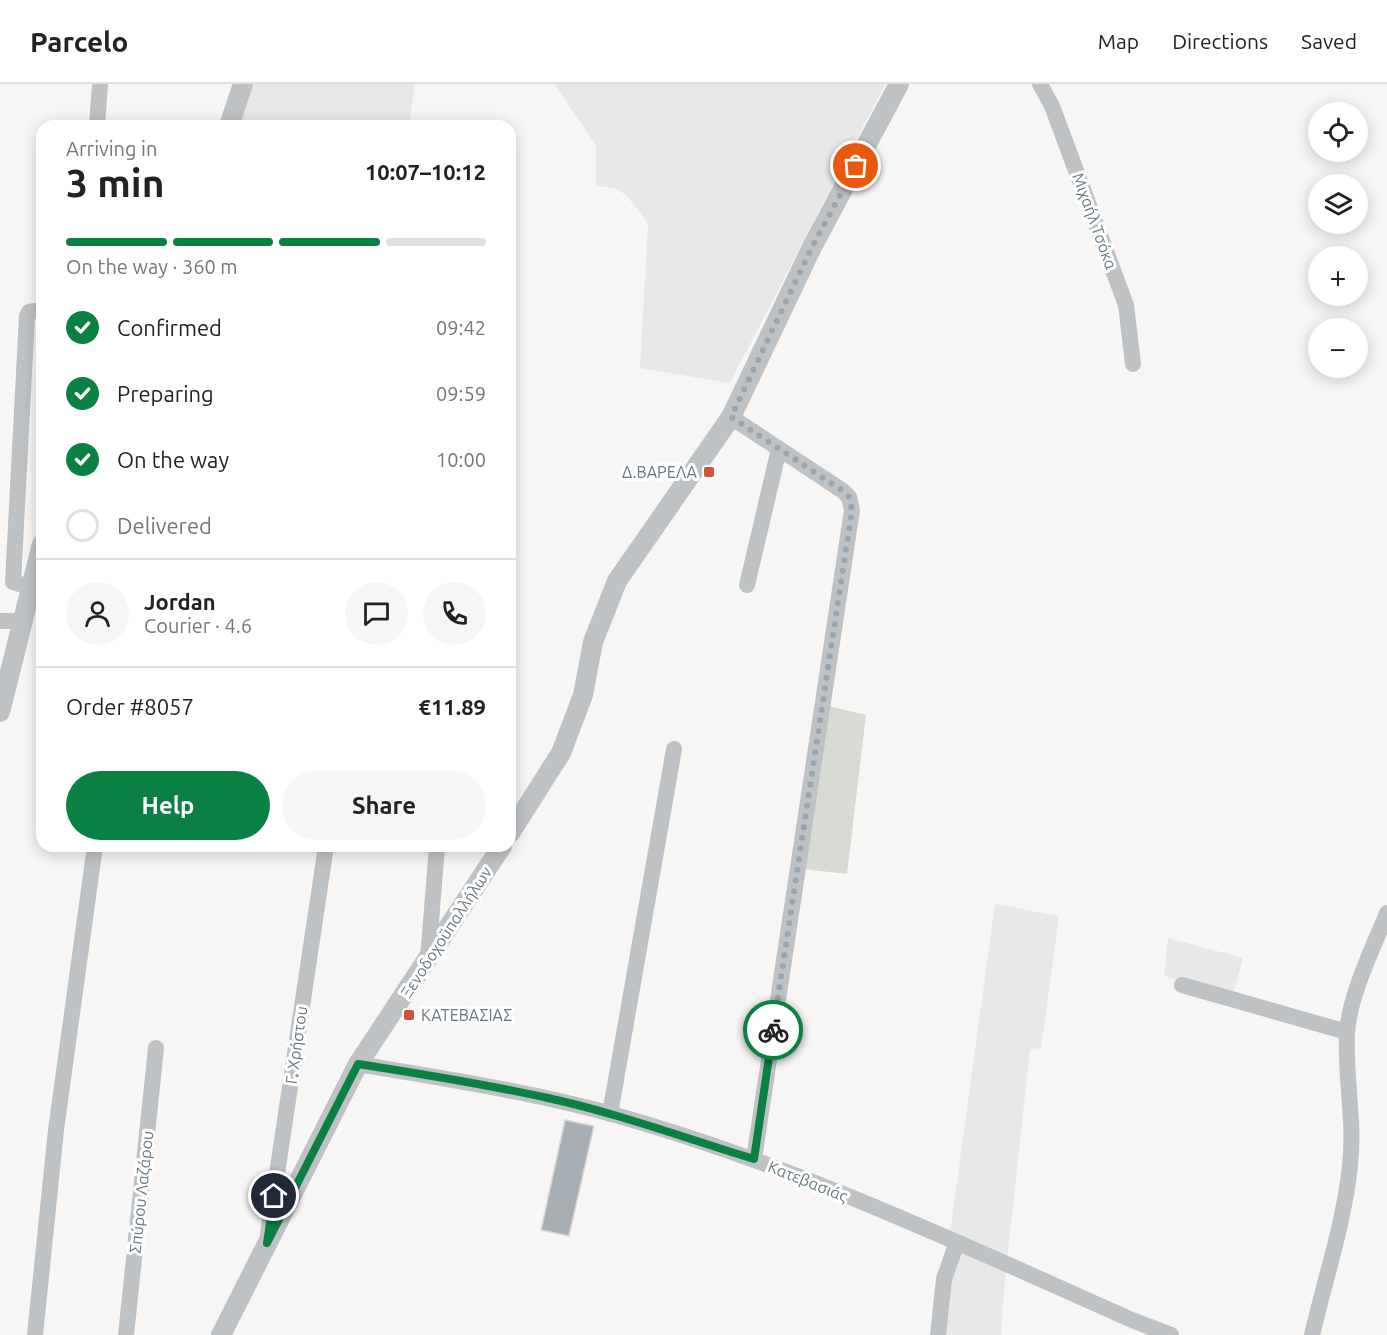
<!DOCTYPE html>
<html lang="en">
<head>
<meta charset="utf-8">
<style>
	body { margin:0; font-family:Ubuntu,sans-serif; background:#f6f6f6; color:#222; height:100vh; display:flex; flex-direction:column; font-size:22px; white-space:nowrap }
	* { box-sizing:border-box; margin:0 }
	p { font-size:20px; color:#767676 }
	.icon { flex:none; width:33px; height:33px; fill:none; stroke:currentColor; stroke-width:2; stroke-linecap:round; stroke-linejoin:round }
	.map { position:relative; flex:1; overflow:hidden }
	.panel { position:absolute; left:36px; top:36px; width:480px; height:732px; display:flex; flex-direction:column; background:#fff; border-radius:18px; box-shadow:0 3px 15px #0003 }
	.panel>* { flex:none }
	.buttons { position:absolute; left:1308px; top:18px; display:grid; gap:12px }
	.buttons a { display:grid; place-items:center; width:60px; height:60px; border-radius:50%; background:#fff; box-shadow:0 3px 15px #0003; font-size:30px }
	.pin { position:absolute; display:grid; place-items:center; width:51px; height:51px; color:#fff; margin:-26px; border:3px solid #fff; border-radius:50%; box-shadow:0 2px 6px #0007 }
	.courier { position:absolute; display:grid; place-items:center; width:60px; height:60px; margin:-30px; border:4px solid #0b8043; border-radius:50%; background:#fff; color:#222; box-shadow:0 2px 8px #0007 }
	.head em { font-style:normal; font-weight:600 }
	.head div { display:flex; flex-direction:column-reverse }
	.head { display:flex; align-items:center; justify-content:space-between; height:102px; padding:0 30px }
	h1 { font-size:39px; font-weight:600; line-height:45px }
	.bar { display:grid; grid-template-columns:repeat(4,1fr); gap:9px 6px; align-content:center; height:72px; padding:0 30px }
	.bar i { height:8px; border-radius:4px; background:#e0e0e0 }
	.bar .on { background:#0b8043 }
	.bar p { grid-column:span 4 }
	.line { display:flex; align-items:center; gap:15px; padding:0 30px; border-top:2px solid #e0e0e0 }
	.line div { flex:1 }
	.round { display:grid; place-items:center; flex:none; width:63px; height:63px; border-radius:32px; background:#f6f6f6 }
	ol { padding:0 30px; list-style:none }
	li { display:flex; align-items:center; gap:18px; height:66px }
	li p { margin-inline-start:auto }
	li .icon { padding:6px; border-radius:50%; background:#0b8043; color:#fff; stroke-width:4 }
	li:last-child { color:#767676 }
	li i { width:33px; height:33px; border:3px solid #e0e0e0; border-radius:50% }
	.cta { display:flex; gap:12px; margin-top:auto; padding:12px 30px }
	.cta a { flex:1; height:69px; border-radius:36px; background:#0b8043; color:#fff; font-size:24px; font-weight:600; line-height:69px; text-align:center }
	.cta a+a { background:#f6f6f6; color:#222 }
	header { display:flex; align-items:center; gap:36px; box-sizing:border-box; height:84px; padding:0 30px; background:#fff; border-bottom:2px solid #e0e0e0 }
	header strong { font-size:28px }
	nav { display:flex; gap:33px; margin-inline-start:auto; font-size:21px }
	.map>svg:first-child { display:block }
	.built { fill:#e7e8e7 }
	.green { fill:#d7dbd3 }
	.building { fill:#a8afb4; stroke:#d8d8d6; stroke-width:1.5 }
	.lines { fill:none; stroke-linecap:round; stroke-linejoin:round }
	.minor { stroke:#bec2c5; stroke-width:16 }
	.tertiary { stroke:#bec2c5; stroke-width:20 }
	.done { stroke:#9aa4aa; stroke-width:6; stroke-dasharray:0 10.8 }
	.route { stroke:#0b8043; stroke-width:8 }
	.poi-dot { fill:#d45137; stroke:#fff; stroke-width:2 }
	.labels { text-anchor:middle; stroke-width:6; stroke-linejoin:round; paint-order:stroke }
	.street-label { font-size:16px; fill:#687882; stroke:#fff }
	.poi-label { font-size:16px; fill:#687882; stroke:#fff; text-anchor:end }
</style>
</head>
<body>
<header>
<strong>Parcelo</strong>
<nav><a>Map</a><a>Directions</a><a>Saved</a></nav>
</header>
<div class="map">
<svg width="1387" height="1251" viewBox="0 0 1387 1251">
	<rect width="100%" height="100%" fill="#f7f6f4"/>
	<path class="built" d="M 247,0 L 415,0 L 409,42 L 233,42 Z
		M 554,0 L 885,0 L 730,299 L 640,284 L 648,142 L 643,132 L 626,111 L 615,104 L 596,102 L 596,61 Z
		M 995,820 L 1059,832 L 1041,964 L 1030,965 L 1004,1205 L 1001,1251 L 938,1251 L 950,1149 Z
		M 1168,854 L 1243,874 L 1233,911 L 1164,892 Z"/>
	<path class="green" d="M 825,621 L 866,631 L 847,790 L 803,785 Z"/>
	<path class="building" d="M 565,1036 L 594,1042 L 569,1152 L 541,1146 Z"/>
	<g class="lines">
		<path class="minor" d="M 1040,0 L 1052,22 L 1126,221 L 1133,280
			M 97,42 L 100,0
			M 731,333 L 843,407 L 849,413 L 852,426 L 754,1075
			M 747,501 L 779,365
			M 30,503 L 13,498 L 27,232 L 29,228 L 42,226
			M 0,537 L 21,537
			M 428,875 L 437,762
			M 1182,901 L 1347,948
			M 358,980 C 442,994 526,1007 608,1029 C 790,1079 961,1160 1132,1236 L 1171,1251
			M 610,1030 L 674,665
			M 268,1150 L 326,762
			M 35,1251 L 56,1046 L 95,762
			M 126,1251 L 156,964
			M 938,1251 L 944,1195 L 957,1158
			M 1312,1251 C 1325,1195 1344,1139 1350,1082 C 1355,1037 1345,995 1347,950 C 1349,912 1373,864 1387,829"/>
		<path class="tertiary" d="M 229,42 L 243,0
			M 0,628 L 42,460
			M 510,749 L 561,669 L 583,611 L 593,558 L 617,497 L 731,333 L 812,163 L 899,0
			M 221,1251 L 358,980 L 502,762"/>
	</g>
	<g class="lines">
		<path class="done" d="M 773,946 L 852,426 L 849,413 L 843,407 L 731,333 L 812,163 L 856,82"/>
		<path class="route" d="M 274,1112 L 267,1159 L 358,980 C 422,990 485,1000 548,1014 C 617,1029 685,1054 754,1075 L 773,946"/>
	</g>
	<g class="poi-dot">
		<rect x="703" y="382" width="12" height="12" rx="3"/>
		<rect x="403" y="925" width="12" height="12" rx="3"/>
	</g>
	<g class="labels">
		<g class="street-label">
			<text transform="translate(1095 137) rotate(70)" y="6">Μιχαήλ Τσόκα</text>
			<text transform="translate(446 848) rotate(-57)" y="6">Ξενοδοχοϋπαλλήλων</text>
			<text transform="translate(296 961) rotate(-82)" y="6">Γ. Χρήστου</text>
			<text transform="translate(808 1097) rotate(22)" y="6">Κατεβασιάς</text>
			<text transform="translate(141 1108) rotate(-84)" y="6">Σπύρου Λαζάρου</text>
		</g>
		<g class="poi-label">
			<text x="697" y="394">Δ.ΒΑΡΕΛΑ</text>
			<text x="421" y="937" text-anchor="start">ΚΑΤΕΒΑΣΙΑΣ</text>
		</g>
	</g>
</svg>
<div class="buttons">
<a><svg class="icon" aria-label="locate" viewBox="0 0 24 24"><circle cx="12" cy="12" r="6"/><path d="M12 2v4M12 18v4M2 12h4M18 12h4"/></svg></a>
<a><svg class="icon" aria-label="layers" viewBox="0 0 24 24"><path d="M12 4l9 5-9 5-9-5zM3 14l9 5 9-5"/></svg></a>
<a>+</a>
<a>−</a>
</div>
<div class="pin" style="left:856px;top:82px;background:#ea580c"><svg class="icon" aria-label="bag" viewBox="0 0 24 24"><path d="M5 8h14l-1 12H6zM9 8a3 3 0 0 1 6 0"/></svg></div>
<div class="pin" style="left:274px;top:1112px;background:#1f2937"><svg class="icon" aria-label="home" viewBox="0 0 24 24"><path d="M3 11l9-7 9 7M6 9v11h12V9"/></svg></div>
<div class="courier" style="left:773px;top:946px"><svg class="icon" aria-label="bike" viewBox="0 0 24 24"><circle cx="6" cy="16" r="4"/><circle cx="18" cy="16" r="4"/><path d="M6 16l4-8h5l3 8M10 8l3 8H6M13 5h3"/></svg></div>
<section class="panel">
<div class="head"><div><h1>3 min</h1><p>Arriving in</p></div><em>10:07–10:12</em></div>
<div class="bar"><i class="on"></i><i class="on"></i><i class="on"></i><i></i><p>On the way · 360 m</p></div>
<ol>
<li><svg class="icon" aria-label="check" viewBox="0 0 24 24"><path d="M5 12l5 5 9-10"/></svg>Confirmed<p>09:42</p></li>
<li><svg class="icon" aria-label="check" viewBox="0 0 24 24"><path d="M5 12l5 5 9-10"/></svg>Preparing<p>09:59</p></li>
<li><svg class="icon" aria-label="check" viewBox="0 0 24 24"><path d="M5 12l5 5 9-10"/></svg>On the way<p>10:00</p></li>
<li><i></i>Delivered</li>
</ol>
<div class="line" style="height:108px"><a class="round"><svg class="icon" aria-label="person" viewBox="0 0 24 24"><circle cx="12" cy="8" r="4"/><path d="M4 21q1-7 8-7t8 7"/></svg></a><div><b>Jordan</b><p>Courier · 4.6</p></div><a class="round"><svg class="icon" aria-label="chat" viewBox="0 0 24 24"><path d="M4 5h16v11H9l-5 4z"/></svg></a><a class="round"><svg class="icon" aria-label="phone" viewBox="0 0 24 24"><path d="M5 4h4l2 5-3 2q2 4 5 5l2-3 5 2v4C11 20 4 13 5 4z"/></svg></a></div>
<div class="line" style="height:78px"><div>Order #8057</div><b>€11.89</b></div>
<div class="cta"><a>Help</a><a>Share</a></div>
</section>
</div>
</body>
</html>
